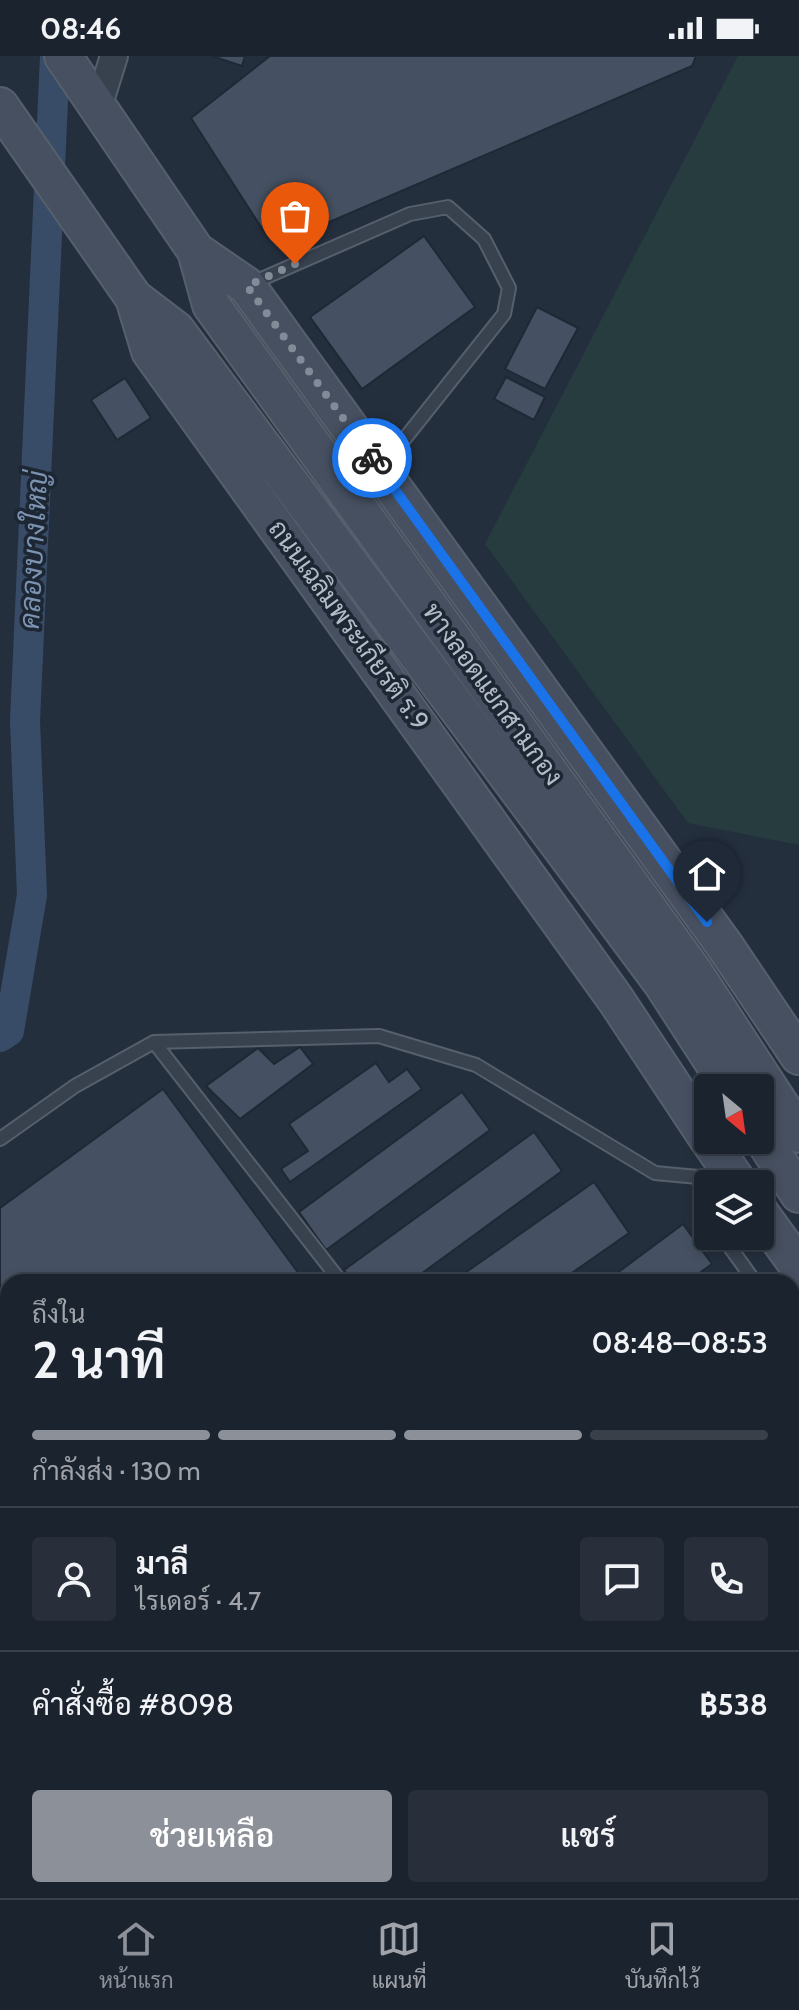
<!DOCTYPE html>
<html lang="th">
<head>
<meta charset="utf-8">
<style>
	body { margin:0; font-family:Cabin,Sarabun,sans-serif; background:#282f3a; color:#f1f3f6; height:100vh; display:flex; flex-direction:column; font-size:30px; white-space:nowrap }
	* { box-sizing:border-box; margin:0 }
	p { font-size:26px; color:#a0a4aa }
	.icon { flex:none; width:44px; height:44px; fill:none; stroke:currentColor; stroke-width:2; stroke-linecap:round; stroke-linejoin:round }
	.map { position:relative; flex:1; overflow:hidden }
	.side { position:absolute; left:0px; top:1218px; width:800px; height:624px; display:flex; flex-direction:column; background:#1b232e; border-radius:24px 24px 0 0; box-shadow:0 4px 12px #0003,0 0 0 2px #39404a }
	.side>* { flex:none }
	.needle { width:52px; rotate:151deg }
	.tools { position:absolute; left:694px; top:1018px; display:grid; gap:16px }
	.tools a { display:grid; place-items:center; width:80px; height:80px; border-radius:8px; background:#1b232e; box-shadow:0 4px 12px #0003,0 0 0 2px #39404a; font-size:40px }
	.pin { position:absolute; display:grid; place-items:center; width:68px; height:68px; color:#fff; margin:-82px -34px; border-radius:50% 50% 50% 0; rotate:-45deg; box-shadow:0 0 8px #0007 }
	.pin .icon { rotate:45deg }
	.courier { position:absolute; display:grid; place-items:center; width:80px; height:80px; margin:-40px; border:6px solid #1a73e8; border-radius:50%; background:#fff; color:#222; box-shadow:0 2px 10px #0007 }
	.head em { font-style:normal; font-weight:600 }
	.head div { display:flex; flex-direction:column-reverse }
	.head { display:flex; align-items:center; justify-content:space-between; height:136px; padding:0 32px }
	h1 { font-size:52px; font-weight:600; line-height:60px }
	.bar { display:grid; grid-template-columns:repeat(4,1fr); gap:12px 8px; align-content:center; height:96px; padding:0 32px }
	.bar i { height:10px; border-radius:6px; background:#39404a }
	.bar .active { background:#8c9099 }
	.bar p { grid-column:span 4 }
	.line { display:flex; align-items:center; gap:20px; padding:0 32px; border-top:2px solid #39404a }
	.line div { flex:1 }
	.round { display:grid; place-items:center; flex:none; width:84px; height:84px; border-radius:8px; background:#282f3a }
	.primary-button { display:flex; gap:16px; margin-top:auto; padding:16px 32px }
	.primary-button a { flex:1; height:92px; border-radius:8px; background:#8c9099; color:#fff; font-size:32px; font-weight:600; line-height:92px; text-align:center }
	.primary-button a+a { background:#282f3a; color:#f1f3f6 }
	.status { display:flex; justify-content:space-between; align-items:center; height:56px; padding:0 40px; background:#1b232e; direction:ltr }
	.status svg { height:22px; fill:currentColor }
	.tabs { display:flex; justify-content:space-around; align-items:center; height:112px; border-top:2px solid #39404a; background:#1b232e; font-size:22px; color:#a0a4aa }
	.tabs a { display:grid; justify-items:center; gap:4px }
	.tabs .active { color:#8c9099 }
	.map>svg:first-child { display:block }
	.green { fill:#263c3f }
	.lines { fill:none; stroke-linecap:round; stroke-linejoin:round }
	.canal { stroke:#394c67; stroke-width:30 }
	.building { fill:#455162; stroke:#1f2835; stroke-width:2 }
	.lane-casing { stroke:#565f6c; stroke-width:16 }
	.street-casing { stroke:#565f6c; stroke-width:30 }
	.secondary-casing { stroke:#565f6c; stroke-width:40 }
	.lane { stroke:#38414e; stroke-width:12 }
	.street { stroke:#38414e; stroke-width:26 }
	.secondary { stroke:#465061; stroke-width:36 }
	.done { stroke:#828b98; stroke-width:8; stroke-dasharray:0 14.4 }
	.route { stroke:#1a73e8; stroke-width:10 }
	.labels { text-anchor:middle; stroke-width:7; stroke-linejoin:round; paint-order:stroke }
	.street-label { font-size:26px; fill:#b4bcc9; stroke:#1d2633 }
	.water-label { font-size:28px; font-style:italic; fill:#7c92b1; stroke:#1d2633 }
</style>
</head>
<body>
<div class="status"><b>08:46</b><svg viewBox="0 0 49 12"><path d="M0 12V9h3v3zM5 12V6h3v6zM10 12V3h3v9zM15 12V0h3v12zM26 1h20v11H26zM47 4h2v5h-2z"/></svg></div>
<div class="map">
<svg width="799" height="1842" viewBox="0 0 799 1842">
	<rect width="100%" height="100%" fill="#242f3e"/>
	<path class="green" d="M 738,0 L 799,0 L 799,789 L 688,767 L 485,488 Z"/>
	<g class="lines">
		<path class="canal" d="M 0,981 L 9,975 L 32,839 L 25,665 L 55,0"/>
	</g>
	<path class="building" d="M 212,0 L 245,0 L 242,10 Z
		M 270,0 L 696,0 L 692,10 L 313,173 L 268,182 L 191,62 Z
		M 424,180 L 475,251 L 362,333 L 310,261 Z
		M 537,251 L 578,272 L 545,333 L 505,313 Z
		M 506,321 L 545,341 L 534,364 L 494,343 Z
		M 125,322 L 151,362 L 117,384 L 91,344 Z
		M 300,991 L 313,1008 L 240,1063 L 206,1030 L 258,992 L 274,1008 Z
		M 376,1007 L 389,1026 L 407,1013 L 422,1033 L 290,1126 L 281,1113 L 308,1095 L 289,1068 Z
		M 163,1033 L 305,1226 L 8,1226 L 8,1664 L 0,1653 L 0,1152 Z
		M 462,1036 L 490,1074 L 326,1194 L 299,1156 Z
		M 534,1076 L 562,1115 L 410,1226 L 353,1226 L 344,1214 Z
		M 594,1126 L 629,1177 L 559,1226 L 452,1226 Z
		M 683,1168 L 712,1208 L 687,1226 L 605,1226 Z
		M 792,1332 L 799,1342 L 799,1356 L 792,1361 Z
		M 799,1397 L 799,1457 L 792,1462 L 792,1402 Z
		M 799,1499 L 799,1561 L 792,1566 L 792,1504 Z
		M 799,1599 L 799,1677 L 792,1683 L 792,1604 Z
		M 799,1716 L 799,1775 L 792,1780 L 792,1721 Z
		M 227,1834 L 750,1834 L 756,1842 L 232,1842 Z"/>
	<g class="lines">
		<defs>
			<path id="lane" d="M 250,228 L 410,158 L 448,151 L 484,183 L 509,232 L 504,258 L 383,410
				M 0,1083 L 75,1030 L 154,986
				M 698,1121 L 708,1160
				M 722,1180 L 755,1226
				M 341,1226 L 154,986 L 379,980 L 476,1009 L 655,1117 L 698,1121 L 727,1117
				M 792,1278 L 799,1288
				M 0,1697 L 8,1707
				M 103,1834 L 109,1842
				M 786,1834 L 791,1842"/>
			<path id="street" d="M 98,51 L 114,0"/>
			<path id="secondary" d="M 63,0 L 196,195 L 247,230 L 725,890 L 799,1000
				M 0,50 L 134,242 L 150,295 L 616,944 L 708,1083
				M 196,195 L 211,249 L 693,915 L 799,1078
				M 134,242 L 176,274 L 662,927 L 730,1032
				M 760,1078 L 799,1138
				M 709,1084 L 739,1128
				M 760,1157 L 799,1211"/>
		</defs>
		<use href="#lane" class="lane-casing"/>
		<use href="#street" class="street-casing"/>
		<use href="#secondary" class="secondary-casing"/>
		<use href="#lane" class="lane"/>
		<use href="#street" class="street"/>
		<use href="#secondary" class="secondary"/>
	</g>
	<g class="lines">
		<path class="done" d="M 295,208 L 247,230 L 372,402"/>
		<path class="route" d="M 372,402 L 707,866"/>
	</g>
	<g class="labels">
		<g class="street-label">
			<text transform="translate(349 569) rotate(54)" y="9">ถนนเฉลิมพระเกียรติ ร.9</text>
			<text transform="translate(493 638) rotate(54)" y="9">ทางลอดแยกสามกอง</text>
		</g>
		<g class="water-label">
			<text transform="translate(33 494) rotate(-87)" y="10">คลองบางใหญ่</text>
		</g>
	</g>
</svg>
<div class="tools">
<a><svg class="needle" viewBox="-14 -14 28 28"><path d="M0-13l5 13h-10z" fill="#e53935"/><path d="M0 13l5-13h-10z" fill="#a0a4aa"/></svg></a>
<a><svg class="icon" aria-label="layers" viewBox="0 0 24 24"><path d="M12 4l9 5-9 5-9-5zM3 14l9 5 9-5"/></svg></a>
</div>
<div class="pin" style="left:295px;top:208px;background:#ea580c"><svg class="icon" aria-label="bag" viewBox="0 0 24 24"><path d="M5 8h14l-1 12H6zM9 8a3 3 0 0 1 6 0"/></svg></div>
<div class="pin" style="left:707px;top:866px;background:#1f2937"><svg class="icon" aria-label="home" viewBox="0 0 24 24"><path d="M3 11l9-7 9 7M6 9v11h12V9"/></svg></div>
<div class="courier" style="left:372px;top:402px"><svg class="icon" aria-label="bike" viewBox="0 0 24 24"><circle cx="6" cy="16" r="4"/><circle cx="18" cy="16" r="4"/><path d="M6 16l4-8h5l3 8M10 8l3 8H6M13 5h3"/></svg></div>
<section class="side">
<div class="head"><div><h1>2 นาที</h1><p>ถึงใน</p></div><em>08:48–08:53</em></div>
<div class="bar"><i class="active"></i><i class="active"></i><i class="active"></i><i></i><p>กำลังส่ง · 130 m</p></div>
<div class="line" style="height:144px"><a class="round"><svg class="icon" aria-label="person" viewBox="0 0 24 24"><circle cx="12" cy="8" r="4"/><path d="M4 21q1-7 8-7t8 7"/></svg></a><div><b>มาลี</b><p>ไรเดอร์ · 4.7</p></div><a class="round"><svg class="icon" aria-label="chat" viewBox="0 0 24 24"><path d="M4 5h16v11H9l-5 4z"/></svg></a><a class="round"><svg class="icon" aria-label="phone" viewBox="0 0 24 24"><path d="M5 4h4l2 5-3 2q2 4 5 5l2-3 5 2v4C11 20 4 13 5 4z"/></svg></a></div>
<div class="line" style="height:104px"><div>คำสั่งซื้อ #8098</div><b>฿538</b></div>
<div class="primary-button"><a>ช่วยเหลือ</a><a>แชร์</a></div>
</section>
</div>
<nav class="tabs">
<a class="active"><svg class="icon" aria-label="home" viewBox="0 0 24 24"><path d="M3 11l9-7 9 7M6 9v11h12V9"/></svg>หน้าแรก</a>
<a><svg class="icon" aria-label="map" viewBox="0 0 24 24"><path d="M3 6l6-2 6 2 6-2v14l-6 2-6-2-6 2zM9 4v14M15 6v14"/></svg>แผนที่</a>
<a><svg class="icon" aria-label="saved" viewBox="0 0 24 24"><path d="M7 4h10v16l-5-4-5 4z"/></svg>บันทึกไว้</a>
</nav>
</body>
</html>
